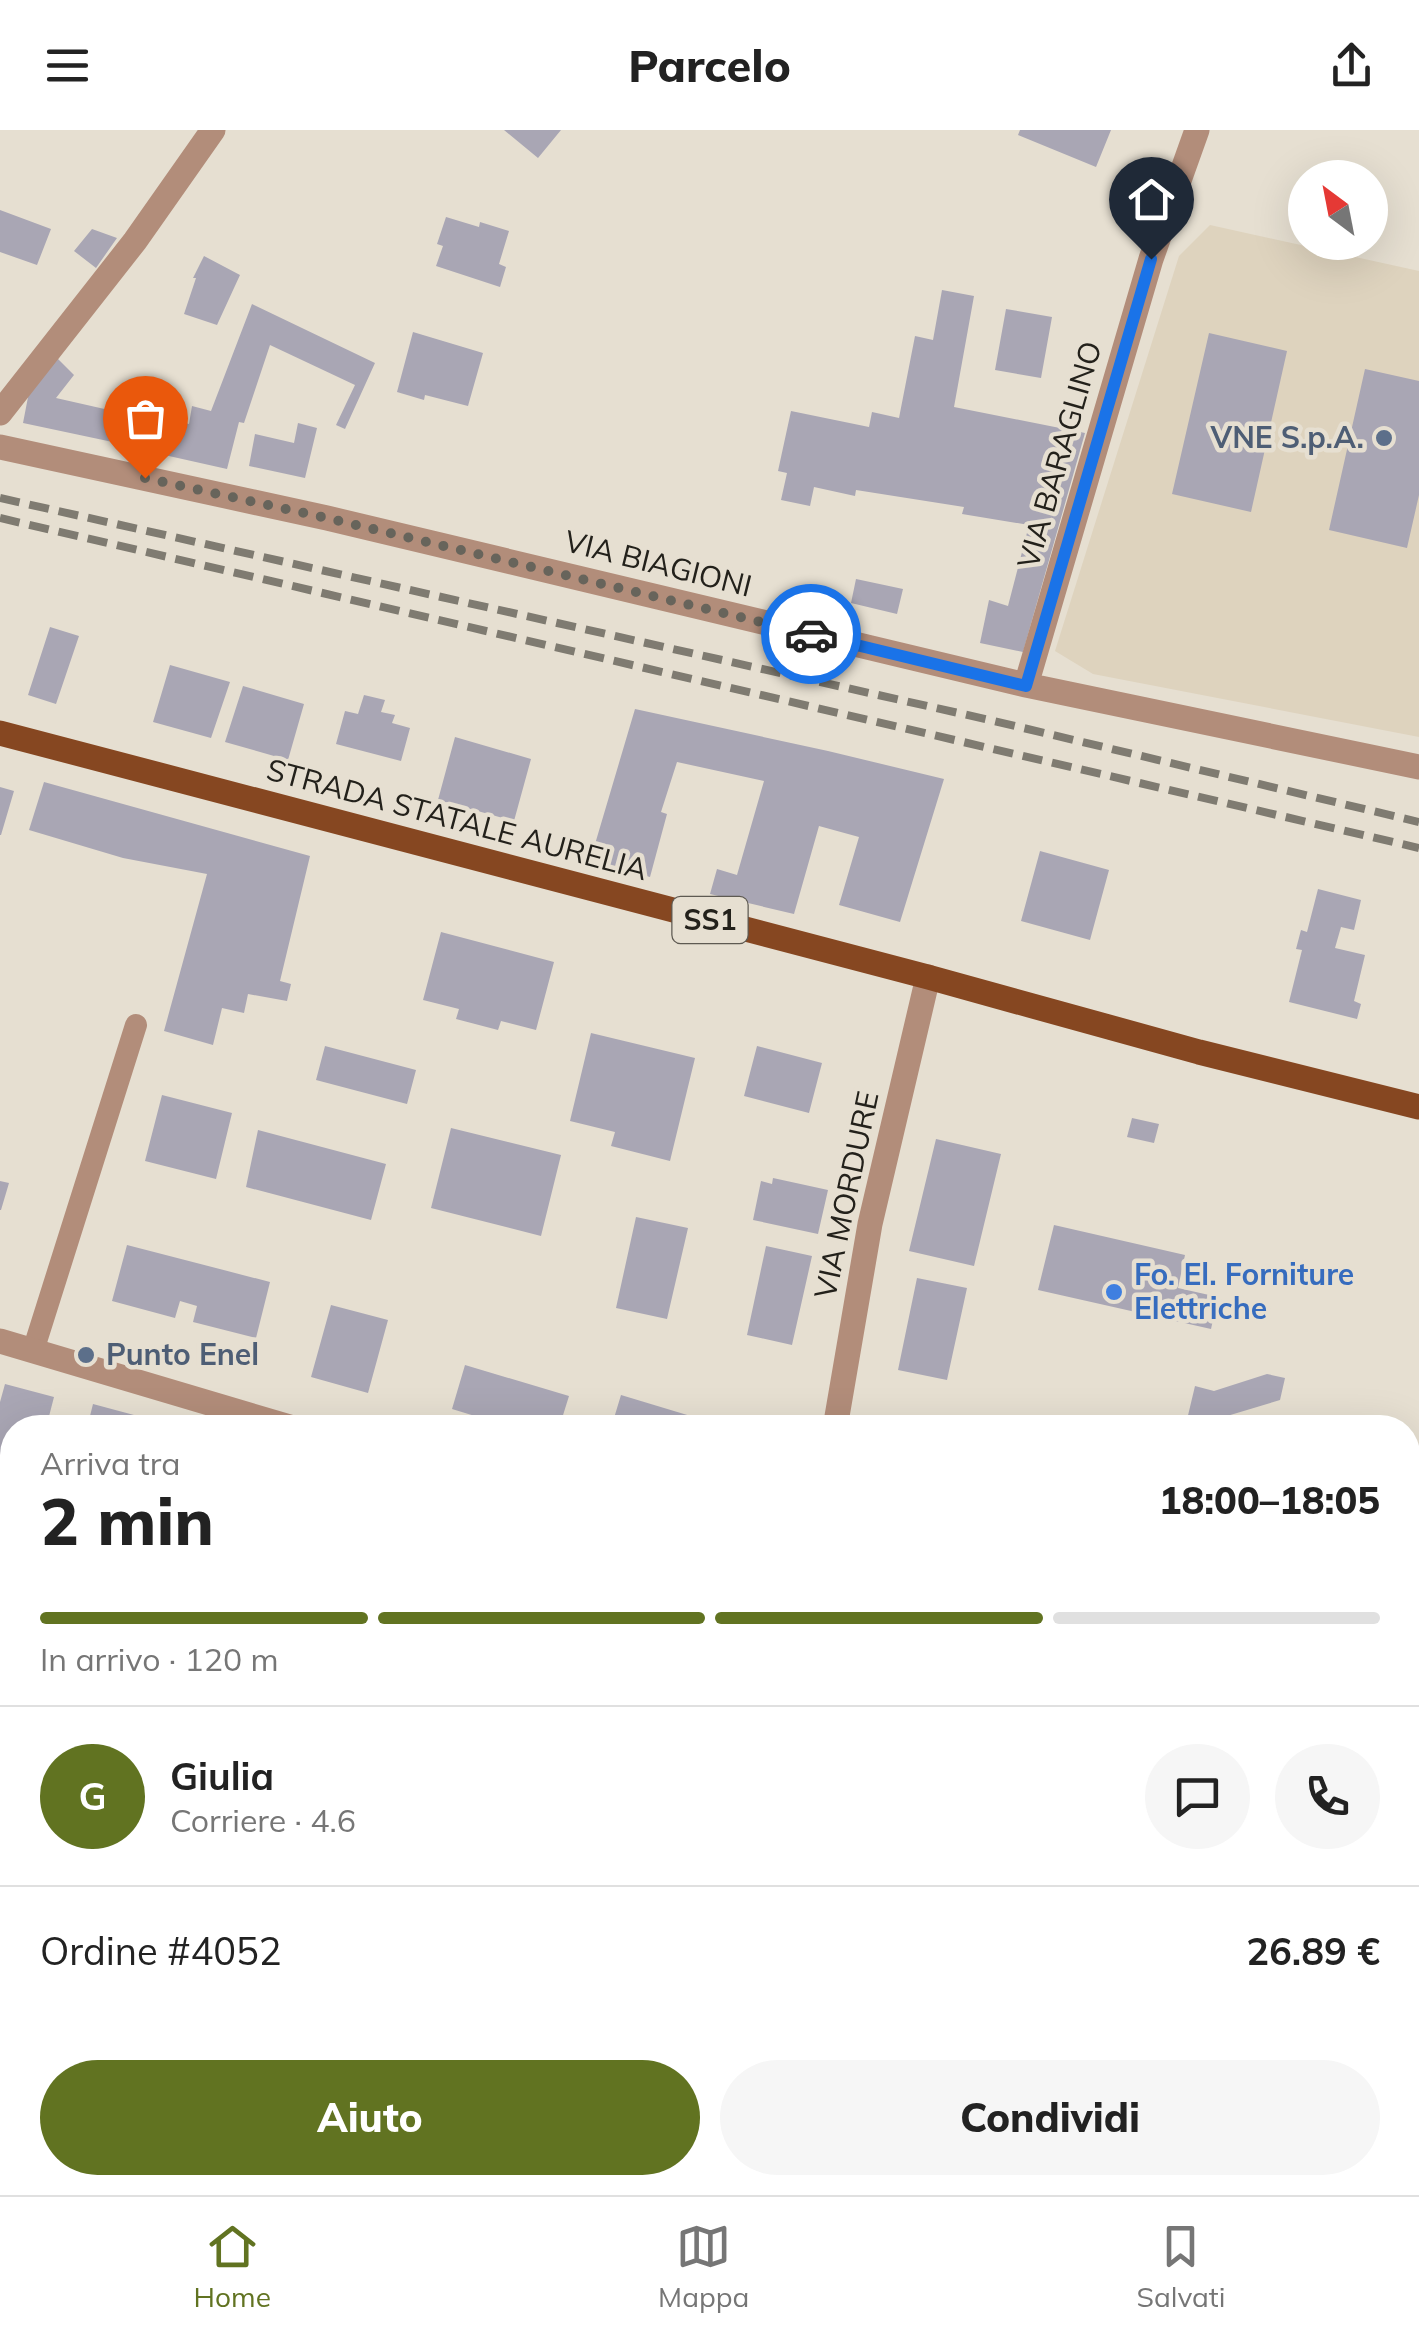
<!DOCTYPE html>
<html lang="it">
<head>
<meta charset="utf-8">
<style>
	body { margin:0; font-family:Mulish,sans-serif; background:#f6f6f6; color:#222; height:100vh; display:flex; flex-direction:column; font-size:38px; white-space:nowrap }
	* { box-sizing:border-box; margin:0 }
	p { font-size:32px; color:#767676 }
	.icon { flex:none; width:55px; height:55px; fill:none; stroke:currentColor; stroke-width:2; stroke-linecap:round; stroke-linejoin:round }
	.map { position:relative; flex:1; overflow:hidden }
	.side { position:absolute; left:0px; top:1285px; width:1420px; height:780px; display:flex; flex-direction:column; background:#fff; border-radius:40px 40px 0 0; box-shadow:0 10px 40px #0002 }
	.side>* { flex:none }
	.needle { width:65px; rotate:328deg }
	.tools { position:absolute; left:1288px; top:30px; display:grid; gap:20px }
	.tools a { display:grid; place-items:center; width:100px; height:100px; border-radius:50%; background:#fff; box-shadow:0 10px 40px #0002; font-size:50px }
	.pin { position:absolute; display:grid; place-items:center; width:85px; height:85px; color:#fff; margin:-102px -42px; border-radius:50% 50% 50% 0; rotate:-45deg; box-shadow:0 0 10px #0007 }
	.pin .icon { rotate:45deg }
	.courier { position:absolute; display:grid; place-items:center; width:100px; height:100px; margin:-50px; border:8px solid #1a73e8; border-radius:50%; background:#fff; color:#222; box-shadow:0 2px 12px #0007 }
	.head em { font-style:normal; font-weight:800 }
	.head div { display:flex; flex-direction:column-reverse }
	.head { display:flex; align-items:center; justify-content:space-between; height:170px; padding:0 40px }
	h1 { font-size:65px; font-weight:800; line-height:75px }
	.bar { display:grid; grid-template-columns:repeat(4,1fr); gap:15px 10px; align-content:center; height:120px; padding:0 40px }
	.bar i { height:12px; border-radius:8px; background:#e0e0e0 }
	.bar .current { background:#617321 }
	.bar p { grid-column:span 4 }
	.line { display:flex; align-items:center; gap:25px; padding:0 40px; border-top:2px solid #e0e0e0 }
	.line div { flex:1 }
	.round { display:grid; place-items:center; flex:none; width:105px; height:105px; border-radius:52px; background:#f6f6f6 }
	.primary-button { display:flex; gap:20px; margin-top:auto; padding:20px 40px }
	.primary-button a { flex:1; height:115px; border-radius:60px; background:#617321; color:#fff; font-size:40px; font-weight:800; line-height:115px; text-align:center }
	.primary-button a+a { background:#f6f6f6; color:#222 }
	header { display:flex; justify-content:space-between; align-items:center; height:130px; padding:0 40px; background:#fff; font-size:45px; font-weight:800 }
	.tabs { display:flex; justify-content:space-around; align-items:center; height:140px; border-top:2px solid #e0e0e0; background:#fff; font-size:28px; color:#767676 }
	.tabs a { display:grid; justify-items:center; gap:5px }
	.tabs .current { color:#617321 }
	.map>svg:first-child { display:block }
	.built { fill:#ded3be }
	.building { fill:#a9a6b4 }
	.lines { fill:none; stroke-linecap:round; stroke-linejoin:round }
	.service { stroke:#b28d7a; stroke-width:22 }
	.minor { stroke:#b28d7a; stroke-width:25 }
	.primary { stroke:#864721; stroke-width:25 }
	.rail { stroke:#7f7b71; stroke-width:8; stroke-dasharray:20 10; stroke-linecap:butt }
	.done { stroke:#67645b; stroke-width:10; stroke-dasharray:0 18 }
	.route { stroke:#1a73e8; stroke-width:12 }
	.service-dot { fill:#5c6f8a; stroke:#e6dfd1; stroke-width:4 }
	.shop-dot { fill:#3f7fe0; stroke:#e6dfd1; stroke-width:4 }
	.labels { text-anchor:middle; stroke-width:9; stroke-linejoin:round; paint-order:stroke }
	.shield { fill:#e6dfd1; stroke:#5e5a52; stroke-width:2.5 }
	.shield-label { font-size:28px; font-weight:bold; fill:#23211b }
	.service-label { font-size:30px; font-weight:bold; fill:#4e5e75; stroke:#e6dfd1; text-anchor:end }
	.street-label { font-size:30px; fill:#23211b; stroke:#e6dfd1 }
	.shop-label { font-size:30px; font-weight:bold; fill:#366cbe; stroke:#e6dfd1; text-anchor:start }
</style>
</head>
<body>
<header><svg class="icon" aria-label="menu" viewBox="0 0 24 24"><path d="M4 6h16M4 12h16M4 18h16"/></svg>Parcelo<svg class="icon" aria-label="share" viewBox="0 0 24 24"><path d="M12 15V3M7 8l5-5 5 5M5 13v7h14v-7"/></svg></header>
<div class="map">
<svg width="1419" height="2065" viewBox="0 0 1419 2065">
	<rect width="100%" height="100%" fill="#e6dfd1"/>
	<path class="built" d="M 1210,95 L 1419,141 L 1419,607 L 1093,544 L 1055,521 L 1179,126 Z
		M 1408,1406 L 1419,1409 L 1419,2065 L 1050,2065 L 1054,2052 L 1408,2052 Z"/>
	<path class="building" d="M 504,0 L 561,0 L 538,28 Z
		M 1020,0 L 1111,0 L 1096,37 L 1018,5 Z
		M 0,80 L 51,99 L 37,135 L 0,122 Z
		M 446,87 L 479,97 L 480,92 L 509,101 L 499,134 L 506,137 L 500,157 L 436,136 L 443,116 L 437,114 Z
		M 92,99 L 117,108 L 96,138 L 74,121 Z
		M 204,126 L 240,145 L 217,195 L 184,184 L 196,148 L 193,148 Z
		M 942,160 L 974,166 L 954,277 L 1085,303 L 1023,522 L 980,513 L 989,470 L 1008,476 L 1029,395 L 962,384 L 964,377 L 856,360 L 855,366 L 814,357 L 810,376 L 781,370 L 787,343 L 778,341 L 791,281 L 869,297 L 872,282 L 899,288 L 915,206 L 933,210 Z
		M 252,174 L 375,233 L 345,299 L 336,295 L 355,255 L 270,215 L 244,293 L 239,292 L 227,339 L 160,324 L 170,289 L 189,294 L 192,276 L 211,281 Z
		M 1006,179 L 1052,187 L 1041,248 L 995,240 Z
		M 413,202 L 483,223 L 468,276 L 425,265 L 424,270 L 397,262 Z
		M 1209,203 L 1287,221 L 1251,382 L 1172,364 Z
		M 55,226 L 74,245 L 56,268 L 131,285 L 122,314 L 23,293 L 29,262 Z
		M 1365,239 L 1419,251 L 1419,365 L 1407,418 L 1329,400 Z
		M 298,293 L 317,298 L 305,348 L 249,336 L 255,304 L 294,313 Z
		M 856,449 L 903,459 L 897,484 L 851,473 Z
		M 50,497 L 79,506 L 56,574 L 28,565 Z
		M 170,535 L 230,552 L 211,608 L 153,592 Z
		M 243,556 L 304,574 L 288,630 L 225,612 Z
		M 364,565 L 385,570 L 381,582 L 395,585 L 392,593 L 410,598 L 401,631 L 336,614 L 345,581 L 358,584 Z
		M 635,579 L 828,621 L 944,649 L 900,792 L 839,775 L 859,707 L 819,696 L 794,784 L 710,764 L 717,739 L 737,745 L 764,651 L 677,632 L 661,682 L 667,684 L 650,747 L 590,731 Z
		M 455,607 L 531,629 L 514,691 L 438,670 Z
		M 44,652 L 310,726 L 280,851 L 291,854 L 287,871 L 248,864 L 244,883 L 222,878 L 213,915 L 164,901 L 207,744 L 123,728 L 29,700 Z
		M 0,657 L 14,661 L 1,705 L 0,705 Z
		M 1040,721 L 1109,740 L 1090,810 L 1021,791 Z
		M 1318,759 L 1361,770 L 1354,800 L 1341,797 L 1335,818 L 1365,825 L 1354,871 L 1361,874 L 1357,889 L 1289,872 L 1302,820 L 1296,819 L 1301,800 L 1307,802 Z
		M 441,802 L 554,832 L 536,900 L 501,891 L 498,900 L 456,889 L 459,879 L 423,870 Z
		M 591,903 L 695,928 L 670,1031 L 611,1016 L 615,1002 L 570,991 Z
		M 325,916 L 416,940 L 407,974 L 316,950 Z
		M 757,916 L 822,933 L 809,983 L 744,966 Z
		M 162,965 L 232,983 L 216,1049 L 145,1031 Z
		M 1132,988 L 1159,994 L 1154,1013 L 1127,1007 Z
		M 451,998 L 561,1025 L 541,1106 L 431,1078 Z
		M 258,1000 L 386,1034 L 371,1090 L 246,1057 Z
		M 936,1009 L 1001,1024 L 974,1136 L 909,1121 Z
		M 773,1048 L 828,1060 L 818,1104 L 753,1090 L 761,1051 L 772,1054 Z
		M 0,1051 L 9,1053 L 1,1080 L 0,1080 Z
		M 636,1087 L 688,1098 L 667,1189 L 616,1178 Z
		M 1054,1095 L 1185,1125 L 1178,1158 L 1218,1167 L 1211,1199 L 1038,1160 Z
		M 127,1115 L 270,1152 L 256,1208 L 193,1192 L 197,1176 L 180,1171 L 175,1188 L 112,1171 Z
		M 766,1116 L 812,1126 L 792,1215 L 747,1205 Z
		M 917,1148 L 967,1158 L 947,1250 L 898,1240 Z
		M 331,1175 L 388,1190 L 368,1263 L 311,1247 Z
		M 465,1235 L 569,1266 L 559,1298 L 514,1298 L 452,1279 Z
		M 1267,1244 L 1285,1248 L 1280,1270 L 1217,1289 L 1214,1298 L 1185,1298 L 1195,1256 L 1214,1261 Z
		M 5,1254 L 54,1267 L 46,1298 L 12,1298 L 12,1386 L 0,1382 L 0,1272 Z
		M 621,1265 L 727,1297 L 727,1298 L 611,1298 Z
		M 93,1274 L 160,1292 L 158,1298 L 87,1298 Z
		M 0,1478 L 12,1481 L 12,1547 L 0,1544 Z
		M 11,1729 L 12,1729 L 12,1820 L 0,1817 L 0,1750 L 5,1751 Z
		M 1408,1744 L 1419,1747 L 1419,1927 L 1408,1923 Z
		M 0,1950 L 12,1954 L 12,2011 L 0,2007 Z
		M 1197,2052 L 1258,2052 L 1255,2065 L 1193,2065 Z"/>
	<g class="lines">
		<path class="service" d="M 33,1221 L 136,895
			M 1408,1970 L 1419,1972"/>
		<path class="minor" d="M 0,283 L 135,111 L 213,0
			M 0,317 L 327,388 L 1026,555 L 1419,637
			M 1026,555 L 1151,129 L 1197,0
			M 0,1211 L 293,1298
			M 835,1298 L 870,1094 L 928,847
			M 0,1678 L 12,1680
			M 670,2065 L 670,2052"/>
		<path class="primary" d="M 0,603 L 928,847 L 1199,922 L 1419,977"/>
		<path class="rail" d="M 0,368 L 994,591 L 1419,692
			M 0,388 L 1419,718"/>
	</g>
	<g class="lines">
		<path class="done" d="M 145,348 L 327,388 L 811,504"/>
		<path class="route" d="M 811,504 L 1026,556 L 1151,129"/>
	</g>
	<g class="service-dot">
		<circle cx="1384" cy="308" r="10"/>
		<circle cx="86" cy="1225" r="10"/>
	</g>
	<circle class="shop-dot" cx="1114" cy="1162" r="10"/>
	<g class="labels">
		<rect class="shield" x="672.5" y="767" width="75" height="46" rx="8"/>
		<g class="shield-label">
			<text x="710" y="800">SS1</text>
		</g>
		<g class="service-label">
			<text x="1364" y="318">VNE S.p.A.</text>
			<text x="106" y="1235" text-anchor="start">Punto Enel</text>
		</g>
		<g class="street-label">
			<text transform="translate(1060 325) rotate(-74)" y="10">VIA BARAGLINO</text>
			<text transform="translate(658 434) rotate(14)" y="10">VIA BIAGIONI</text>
			<text transform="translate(457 690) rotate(15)" y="10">STRADA STATALE AURELIA</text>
			<text transform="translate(847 1065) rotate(-78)" y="10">VIA MORDURE</text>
		</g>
		<g class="shop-label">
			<text x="1134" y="1155">Fo. El. Forniture<tspan x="1134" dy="34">Elettriche</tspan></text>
		</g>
	</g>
</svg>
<div class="tools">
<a><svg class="needle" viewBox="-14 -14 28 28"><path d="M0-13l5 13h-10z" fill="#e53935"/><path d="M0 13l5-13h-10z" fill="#767676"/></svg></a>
</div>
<div class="pin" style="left:145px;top:348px;background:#ea580c"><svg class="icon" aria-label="bag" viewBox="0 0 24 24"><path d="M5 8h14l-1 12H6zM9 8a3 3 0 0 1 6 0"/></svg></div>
<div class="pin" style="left:1151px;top:129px;background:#1f2937"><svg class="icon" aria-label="home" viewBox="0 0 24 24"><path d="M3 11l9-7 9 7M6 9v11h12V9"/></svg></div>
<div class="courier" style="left:811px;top:504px"><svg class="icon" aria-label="car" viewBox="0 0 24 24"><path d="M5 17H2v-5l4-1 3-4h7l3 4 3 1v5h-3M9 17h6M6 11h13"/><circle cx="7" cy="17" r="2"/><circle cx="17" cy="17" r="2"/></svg></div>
<section class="side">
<div class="head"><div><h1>2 min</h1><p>Arriva tra</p></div><em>18:00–18:05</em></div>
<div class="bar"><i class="current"></i><i class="current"></i><i class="current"></i><i></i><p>In arrivo · 120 m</p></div>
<div class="line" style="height:180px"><b class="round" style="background:#617321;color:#fff">G</b><div><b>Giulia</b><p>Corriere · 4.6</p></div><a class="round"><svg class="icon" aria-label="chat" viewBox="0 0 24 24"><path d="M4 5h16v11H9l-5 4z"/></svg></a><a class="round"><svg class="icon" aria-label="phone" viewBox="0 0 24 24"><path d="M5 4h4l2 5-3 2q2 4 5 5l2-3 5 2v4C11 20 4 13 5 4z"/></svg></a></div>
<div class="line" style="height:130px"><div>Ordine #4052</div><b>26.89 €</b></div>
<div class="primary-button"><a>Aiuto</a><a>Condividi</a></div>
</section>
</div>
<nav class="tabs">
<a class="current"><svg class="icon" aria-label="home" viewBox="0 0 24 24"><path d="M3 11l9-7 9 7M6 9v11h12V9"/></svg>Home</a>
<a><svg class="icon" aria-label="map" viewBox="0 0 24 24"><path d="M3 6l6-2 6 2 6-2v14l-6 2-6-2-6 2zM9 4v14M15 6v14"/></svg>Mappa</a>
<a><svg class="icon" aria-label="saved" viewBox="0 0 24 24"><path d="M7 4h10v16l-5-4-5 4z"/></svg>Salvati</a>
</nav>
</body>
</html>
